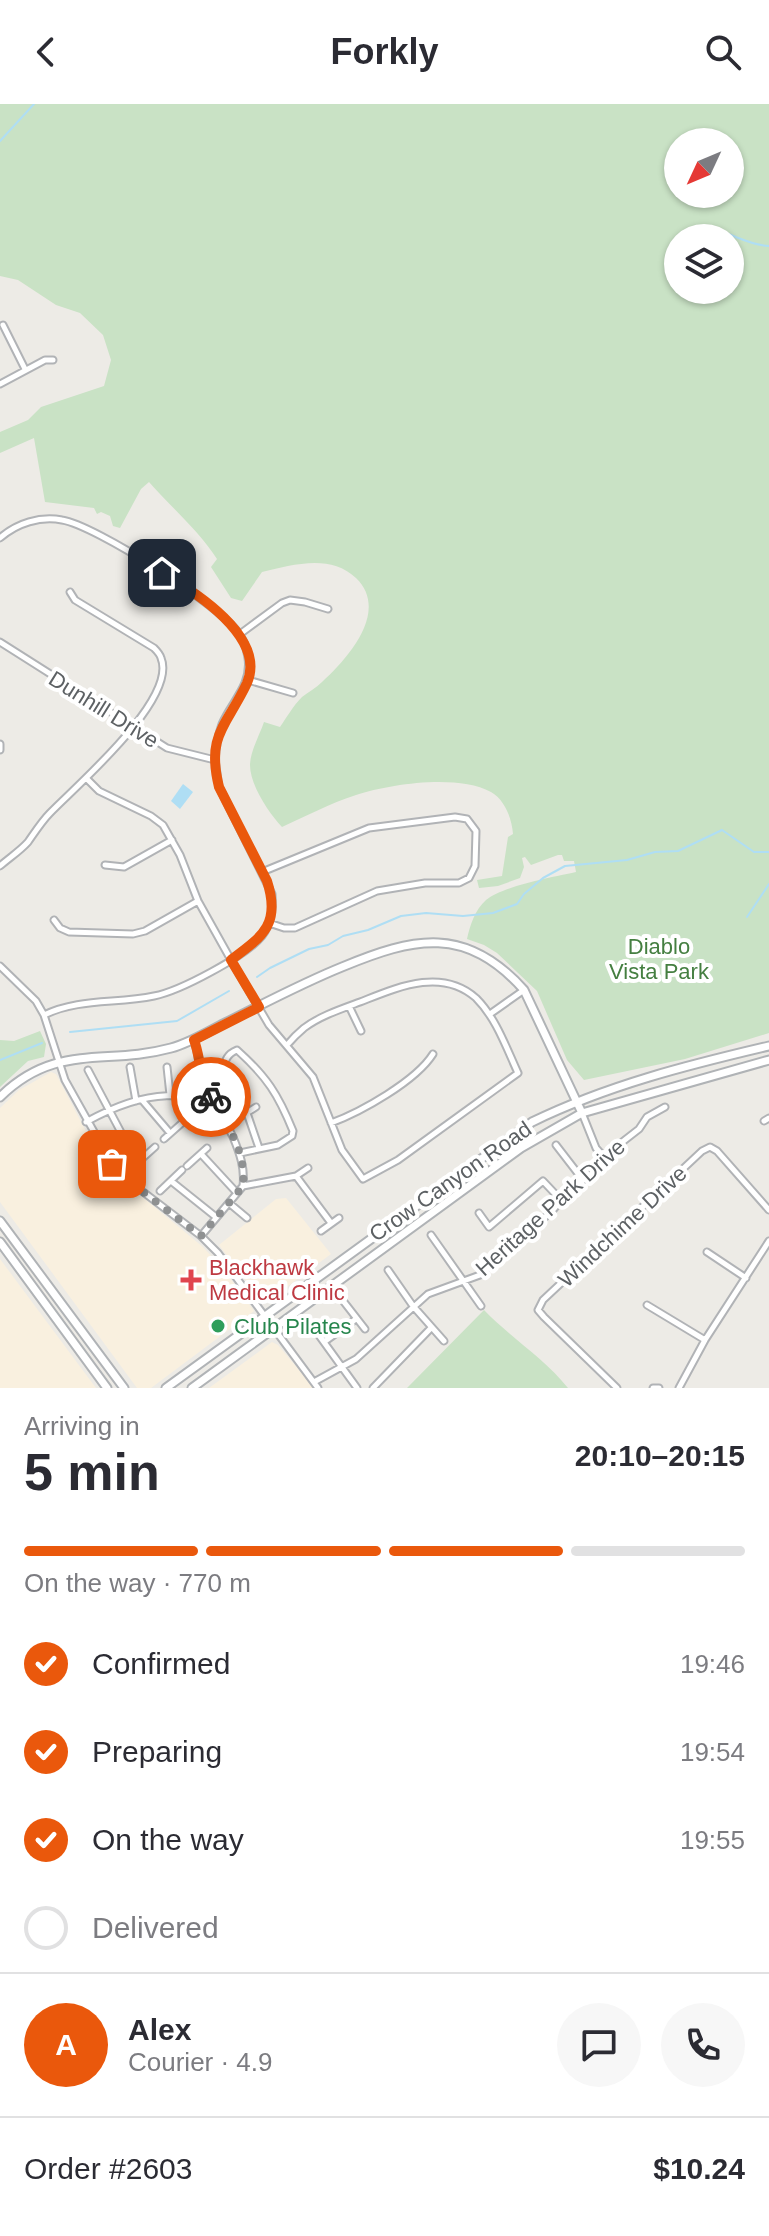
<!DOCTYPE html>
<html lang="en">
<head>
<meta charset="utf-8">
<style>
	body { margin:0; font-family:Arial,sans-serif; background:#f7f7f7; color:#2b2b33; height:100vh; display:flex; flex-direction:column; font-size:30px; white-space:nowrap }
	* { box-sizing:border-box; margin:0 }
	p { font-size:26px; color:#7c7c81 }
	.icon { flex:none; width:44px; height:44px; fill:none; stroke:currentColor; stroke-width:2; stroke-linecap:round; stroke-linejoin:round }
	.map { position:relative; height:1284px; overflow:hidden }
	.details { display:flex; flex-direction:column; background:#fff; flex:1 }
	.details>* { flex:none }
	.needle { width:52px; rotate:226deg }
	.fabs { position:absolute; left:664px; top:24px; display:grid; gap:16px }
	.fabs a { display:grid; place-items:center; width:80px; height:80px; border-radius:50%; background:#fff; box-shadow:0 2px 6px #0004; font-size:40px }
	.pin { position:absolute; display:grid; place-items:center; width:68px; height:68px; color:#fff; margin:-34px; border-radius:16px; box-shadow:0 4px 12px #0006 }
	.courier { position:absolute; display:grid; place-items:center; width:80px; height:80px; margin:-40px; border:6px solid #ea580c; border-radius:50%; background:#fff; color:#222; box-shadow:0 2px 10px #0007 }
	.headline em { font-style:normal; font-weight:800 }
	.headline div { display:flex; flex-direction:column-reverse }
	.headline { display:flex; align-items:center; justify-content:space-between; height:136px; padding:0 24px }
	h1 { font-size:52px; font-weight:800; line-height:60px }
	.bar { display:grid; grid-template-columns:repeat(4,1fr); gap:12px 8px; align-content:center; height:96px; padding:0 24px }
	.bar i { height:10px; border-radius:6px; background:#e1e1e2 }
	.bar .active { background:#ea580c }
	.bar p { grid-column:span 4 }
	.line { display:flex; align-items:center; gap:20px; padding:0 24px; border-top:2px solid #e1e1e2 }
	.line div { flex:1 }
	.round { display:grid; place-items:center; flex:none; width:84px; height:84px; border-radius:42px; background:#f7f7f7 }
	ol { padding:0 24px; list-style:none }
	li { display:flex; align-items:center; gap:24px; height:88px }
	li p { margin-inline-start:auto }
	li .icon { padding:8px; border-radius:50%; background:#ea580c; color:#fff; stroke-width:4 }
	li:last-child { color:#7c7c81 }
	li i { width:44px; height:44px; border:4px solid #e1e1e2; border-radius:50% }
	header { display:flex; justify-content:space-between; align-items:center; height:104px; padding:0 24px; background:#fff; font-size:36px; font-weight:800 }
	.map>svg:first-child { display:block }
	.commercial { fill:#f9f0df }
	.green { fill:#c9e2c5; fill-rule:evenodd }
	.water { fill:#afdef4 }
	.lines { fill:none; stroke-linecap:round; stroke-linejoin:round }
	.stream { stroke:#afdef4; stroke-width:2 }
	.street-casing { stroke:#b1b3b6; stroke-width:9 }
	.secondary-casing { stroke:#b0b3b6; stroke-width:11 }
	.street { stroke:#fff; stroke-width:5 }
	.secondary { stroke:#fff; stroke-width:7 }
	.done { stroke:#8f9192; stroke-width:8; stroke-dasharray:0 14.4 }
	.route { stroke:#ea580c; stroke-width:10 }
	.health-dot { fill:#e0444e; stroke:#fff; stroke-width:3 }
	.leisure-dot { fill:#2e9e5b; stroke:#fff; stroke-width:3 }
	.labels { text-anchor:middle; stroke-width:8; stroke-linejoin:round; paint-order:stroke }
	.street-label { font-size:22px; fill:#5d6164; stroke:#fff }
	.park-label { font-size:22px; fill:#457f41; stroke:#fff }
	.health-label { font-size:22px; fill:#be3a42; stroke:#fff; text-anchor:start }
	.leisure-label { font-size:22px; fill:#27864d; stroke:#fff; text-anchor:start }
</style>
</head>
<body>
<header><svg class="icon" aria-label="back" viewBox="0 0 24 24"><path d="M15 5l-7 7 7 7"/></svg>Forkly<svg class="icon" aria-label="search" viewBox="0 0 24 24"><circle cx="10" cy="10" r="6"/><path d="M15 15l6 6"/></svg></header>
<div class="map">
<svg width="769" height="1284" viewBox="0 0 769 1284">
	<rect width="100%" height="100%" fill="#edebe6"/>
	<path class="commercial" d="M 51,968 L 56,970 L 100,1054 L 122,1076 L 203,1143 L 225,1167 L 254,1207 L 151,1284 L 137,1284 L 0,1098 L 0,1004 L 19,986 Z
		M 286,1094 L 331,1150 L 268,1197 L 260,1195 L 219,1141 L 276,1095 Z
		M 0,1155 L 96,1284 L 0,1284 Z
		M 272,1238 L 278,1241 L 314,1284 L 209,1284 Z"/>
	<path class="green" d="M 0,0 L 769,0 L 769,929 L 685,955 L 584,976 L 567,956 L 537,887 L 497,849 L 484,841 L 467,835 C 470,821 475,806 486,796 C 503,782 553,773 576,768 L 574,757 L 564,757 L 562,751 L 558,751 L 531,761 L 525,753 L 522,754 L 524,763 L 520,774 L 498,782 L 479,784 L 477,776 L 502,772 L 508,733 L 513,730 C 512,715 505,696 491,688 C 457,670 391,680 356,691 C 331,699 306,712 282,723 C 269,709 250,681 250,661 C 250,648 260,630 264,618 L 280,623 C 287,613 293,602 302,593 C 308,588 316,584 322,578 C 348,554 390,507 356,474 C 330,449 292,461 262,468 L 242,497 L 231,494 L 211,463 L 217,455 C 200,428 171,403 149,378 L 141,385 L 120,424 L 113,422 L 110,412 L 101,408 L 97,410 L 94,404 L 45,398 L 34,334 L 0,349 L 0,328 L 28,316 L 41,303 L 104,282 L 111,256 L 103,231 L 80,209 L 56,201 L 18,176 L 0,172 ZM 678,38 L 730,38 L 730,90 L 678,90 ZM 678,134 L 730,134 L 730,186 L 678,186 Z
		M 40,927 L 46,940 L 44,953 L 28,957 L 0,983 L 0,936 L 14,937 Z
		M 484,1206 C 510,1233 545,1255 568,1284 L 407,1284 Z"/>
	<path class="water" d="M 183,680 L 193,688 L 180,705 L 171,697 Z"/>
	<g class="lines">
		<path class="stream" d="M 0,37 L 34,0
			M 701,124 C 726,124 744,141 769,142
			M 747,813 L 769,780
			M 257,873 L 270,864 L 309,845 L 328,841 L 343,832 L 368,826 L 401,812 L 426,809 L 463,812 L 493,809 L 517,800 L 524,790 L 543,774 L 565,762 L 627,756 L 655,748 L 678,747 L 722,726 L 754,748 L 769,748
			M 70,928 L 177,917 L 229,887
			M 0,956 L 42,939"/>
		<defs>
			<path id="street" d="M 3,221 L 25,265
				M 0,280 L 45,256 L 53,256
				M 0,434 C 17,419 40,412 62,416 C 95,421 222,502 240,531 C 244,537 247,547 248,554 C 252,581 232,597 222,620 C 218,631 216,644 215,656 L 167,644 L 0,538
				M 240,530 L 282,499 L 290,496 L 305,498 L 328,505
				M 248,576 L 293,589
				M 0,640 L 0,646
				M 86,674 L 99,687 L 151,712 L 163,721 L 180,751 L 198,797 L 231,856 L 269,921 L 313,973 L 342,1046 L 363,1075 L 398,1056 L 518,969 C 506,943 496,914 476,894 C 441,863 396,884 360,898 C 341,905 320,912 304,924 C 298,929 292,935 287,941
				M 105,761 L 124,763 L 172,736
				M 0,762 C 9,754 20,747 28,738 C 35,728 42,717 50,709 C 76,682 178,595 161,554 C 160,550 157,547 154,544 L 75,496 L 70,488
				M 262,768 L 369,724 L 455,713 L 467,715 L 476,727 L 475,762 L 469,774 L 459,779 L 425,779 L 377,787 L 295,824 L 284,824 L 269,819
				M 54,816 L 60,824 L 69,828 L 133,830 L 145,827 L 198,797
				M 0,862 L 36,897 L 44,911 L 65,976 L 112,1060 L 138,1084 L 201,1132 L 218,1149 L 318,1284
				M 349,902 L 361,927
				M 490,910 L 524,886
				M 44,911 C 79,894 116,900 154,892 C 180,887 246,852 262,832 C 272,819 273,805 272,790 L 219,683 L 215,656
				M 194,936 C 200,954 199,977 213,990
				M 130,963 L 136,997
				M 167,963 L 170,991
				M 88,966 L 124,1034 L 143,1054
				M 142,996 L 170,1029
				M 206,1000 C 212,992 218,984 221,975 C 226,962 222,952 237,946 C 267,973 278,990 293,1027 L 292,1032 L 278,1041 L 240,1049
				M 247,1009 L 259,1044
				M 582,1009 L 596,1044 L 605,1054
				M 764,1017 L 769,1014
				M 86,1018 C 133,992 205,969 233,1033 C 240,1050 245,1064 243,1082 L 201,1132
				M 331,1019 C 361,1008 416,977 433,950
				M 227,1021 L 256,1003
				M 164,1035 L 182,1019
				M 556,1041 L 583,1076
				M 201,1050 L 237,1089
				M 136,1060 L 155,1043
				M 187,1062 L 207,1044
				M 296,1072 L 308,1064
				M 171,1077 L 216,1113
				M 243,1082 L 296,1072 L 331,1119
				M 160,1087 L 182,1066
				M 229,1099 L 247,1114
				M 479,1109 L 489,1123 L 543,1077 L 561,1096
				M 321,1127 L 339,1114
				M 431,1131 L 481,1202
				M 707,1148 L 746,1174
				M 388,1166 L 413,1202 L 444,1237
				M 344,1198 L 365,1225
				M 647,1201 L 705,1236
				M 313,1223 L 357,1284
				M 324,1238 L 356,1215
				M 314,1278 L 356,1255 L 428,1190 L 480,1171 L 552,1107 L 569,1087 L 593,1069 L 612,1046 L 639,1025 L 647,1013 L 665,1003
				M 373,1284 L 431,1224
				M 617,1284 L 544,1213 L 538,1206 L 543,1196 L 702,1047 L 710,1043 L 717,1047 L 769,1106
				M 653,1284 L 659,1284
				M 679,1284 L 705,1236 L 769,1137"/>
			<path id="secondary" d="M 0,993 C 56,938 105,962 171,944 C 189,939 204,930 221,921 C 261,901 300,880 342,863 C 414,833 466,821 524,886 L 582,1009
				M 0,1117 L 124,1284
				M 0,1138 L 107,1284
				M 166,1284 L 532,1018 C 608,981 688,961 769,942
				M 192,1284 L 521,1044 L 582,1009 L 769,956"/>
		</defs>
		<use href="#street" class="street-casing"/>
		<use href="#secondary" class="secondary-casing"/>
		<use href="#street" class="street"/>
		<use href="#secondary" class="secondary"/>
	</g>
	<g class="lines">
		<path class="done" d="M 112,1060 L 138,1084 L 201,1132 L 243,1082 C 246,1051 231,1019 206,1000 L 211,993"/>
		<path class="route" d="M 162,469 C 194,487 267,533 247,579 C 227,622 206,630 219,683 L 267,777 C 281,820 263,832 231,856 L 259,903 L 194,936 C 201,954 199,977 213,990 L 211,993"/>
	</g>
	<path class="health-dot" d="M187 1164h8v8h8v8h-8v8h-8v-8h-8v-8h8z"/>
	<circle class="leisure-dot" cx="218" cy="1222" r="8"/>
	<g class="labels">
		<g class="street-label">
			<text transform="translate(104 605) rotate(32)" y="8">Dunhill Drive</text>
			<text transform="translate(450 1077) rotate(-35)" y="8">Crow Canyon Road</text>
			<text transform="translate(550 1103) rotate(-42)" y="8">Heritage Park Drive</text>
			<text transform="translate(622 1122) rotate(-43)" y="8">Windchime Drive</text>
		</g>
		<g class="park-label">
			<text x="659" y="850">Diablo<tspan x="659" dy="25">Vista Park</tspan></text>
		</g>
		<g class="health-label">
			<text x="209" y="1171">Blackhawk<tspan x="209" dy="25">Medical Clinic</tspan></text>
		</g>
		<g class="leisure-label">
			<text x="234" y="1230">Club Pilates</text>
		</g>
	</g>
</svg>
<div class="fabs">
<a><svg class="needle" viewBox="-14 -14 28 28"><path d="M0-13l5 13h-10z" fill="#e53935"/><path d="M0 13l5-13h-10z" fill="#7c7c81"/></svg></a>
<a><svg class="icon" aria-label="layers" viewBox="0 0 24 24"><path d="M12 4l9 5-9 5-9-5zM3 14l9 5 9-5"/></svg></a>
</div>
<div class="pin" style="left:112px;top:1060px;background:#ea580c"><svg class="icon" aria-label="bag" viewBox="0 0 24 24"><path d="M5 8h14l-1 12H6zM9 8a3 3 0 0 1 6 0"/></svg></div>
<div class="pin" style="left:162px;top:469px;background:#1f2937"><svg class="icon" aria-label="home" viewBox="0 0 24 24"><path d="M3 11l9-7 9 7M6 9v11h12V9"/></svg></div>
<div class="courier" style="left:211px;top:993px"><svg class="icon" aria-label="bike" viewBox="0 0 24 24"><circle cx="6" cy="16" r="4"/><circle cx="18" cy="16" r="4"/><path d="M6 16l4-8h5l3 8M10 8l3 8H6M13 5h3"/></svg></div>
</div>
<section class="details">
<div class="headline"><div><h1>5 min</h1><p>Arriving in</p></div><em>20:10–20:15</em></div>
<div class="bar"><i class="active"></i><i class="active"></i><i class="active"></i><i></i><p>On the way · 770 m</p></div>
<ol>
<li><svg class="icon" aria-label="check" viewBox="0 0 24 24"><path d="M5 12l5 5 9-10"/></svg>Confirmed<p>19:46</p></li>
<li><svg class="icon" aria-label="check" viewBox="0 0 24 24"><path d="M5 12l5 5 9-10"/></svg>Preparing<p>19:54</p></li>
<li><svg class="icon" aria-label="check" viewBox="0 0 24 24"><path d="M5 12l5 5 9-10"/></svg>On the way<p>19:55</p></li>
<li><i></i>Delivered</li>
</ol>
<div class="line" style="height:144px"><b class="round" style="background:#ea580c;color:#fff">A</b><div><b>Alex</b><p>Courier · 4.9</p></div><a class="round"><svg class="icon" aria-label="chat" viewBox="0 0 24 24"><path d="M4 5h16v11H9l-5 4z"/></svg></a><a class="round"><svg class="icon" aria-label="phone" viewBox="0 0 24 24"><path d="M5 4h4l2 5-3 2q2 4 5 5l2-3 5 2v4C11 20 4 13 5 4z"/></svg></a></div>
<div class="line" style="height:104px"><div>Order #2603</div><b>$10.24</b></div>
</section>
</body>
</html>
